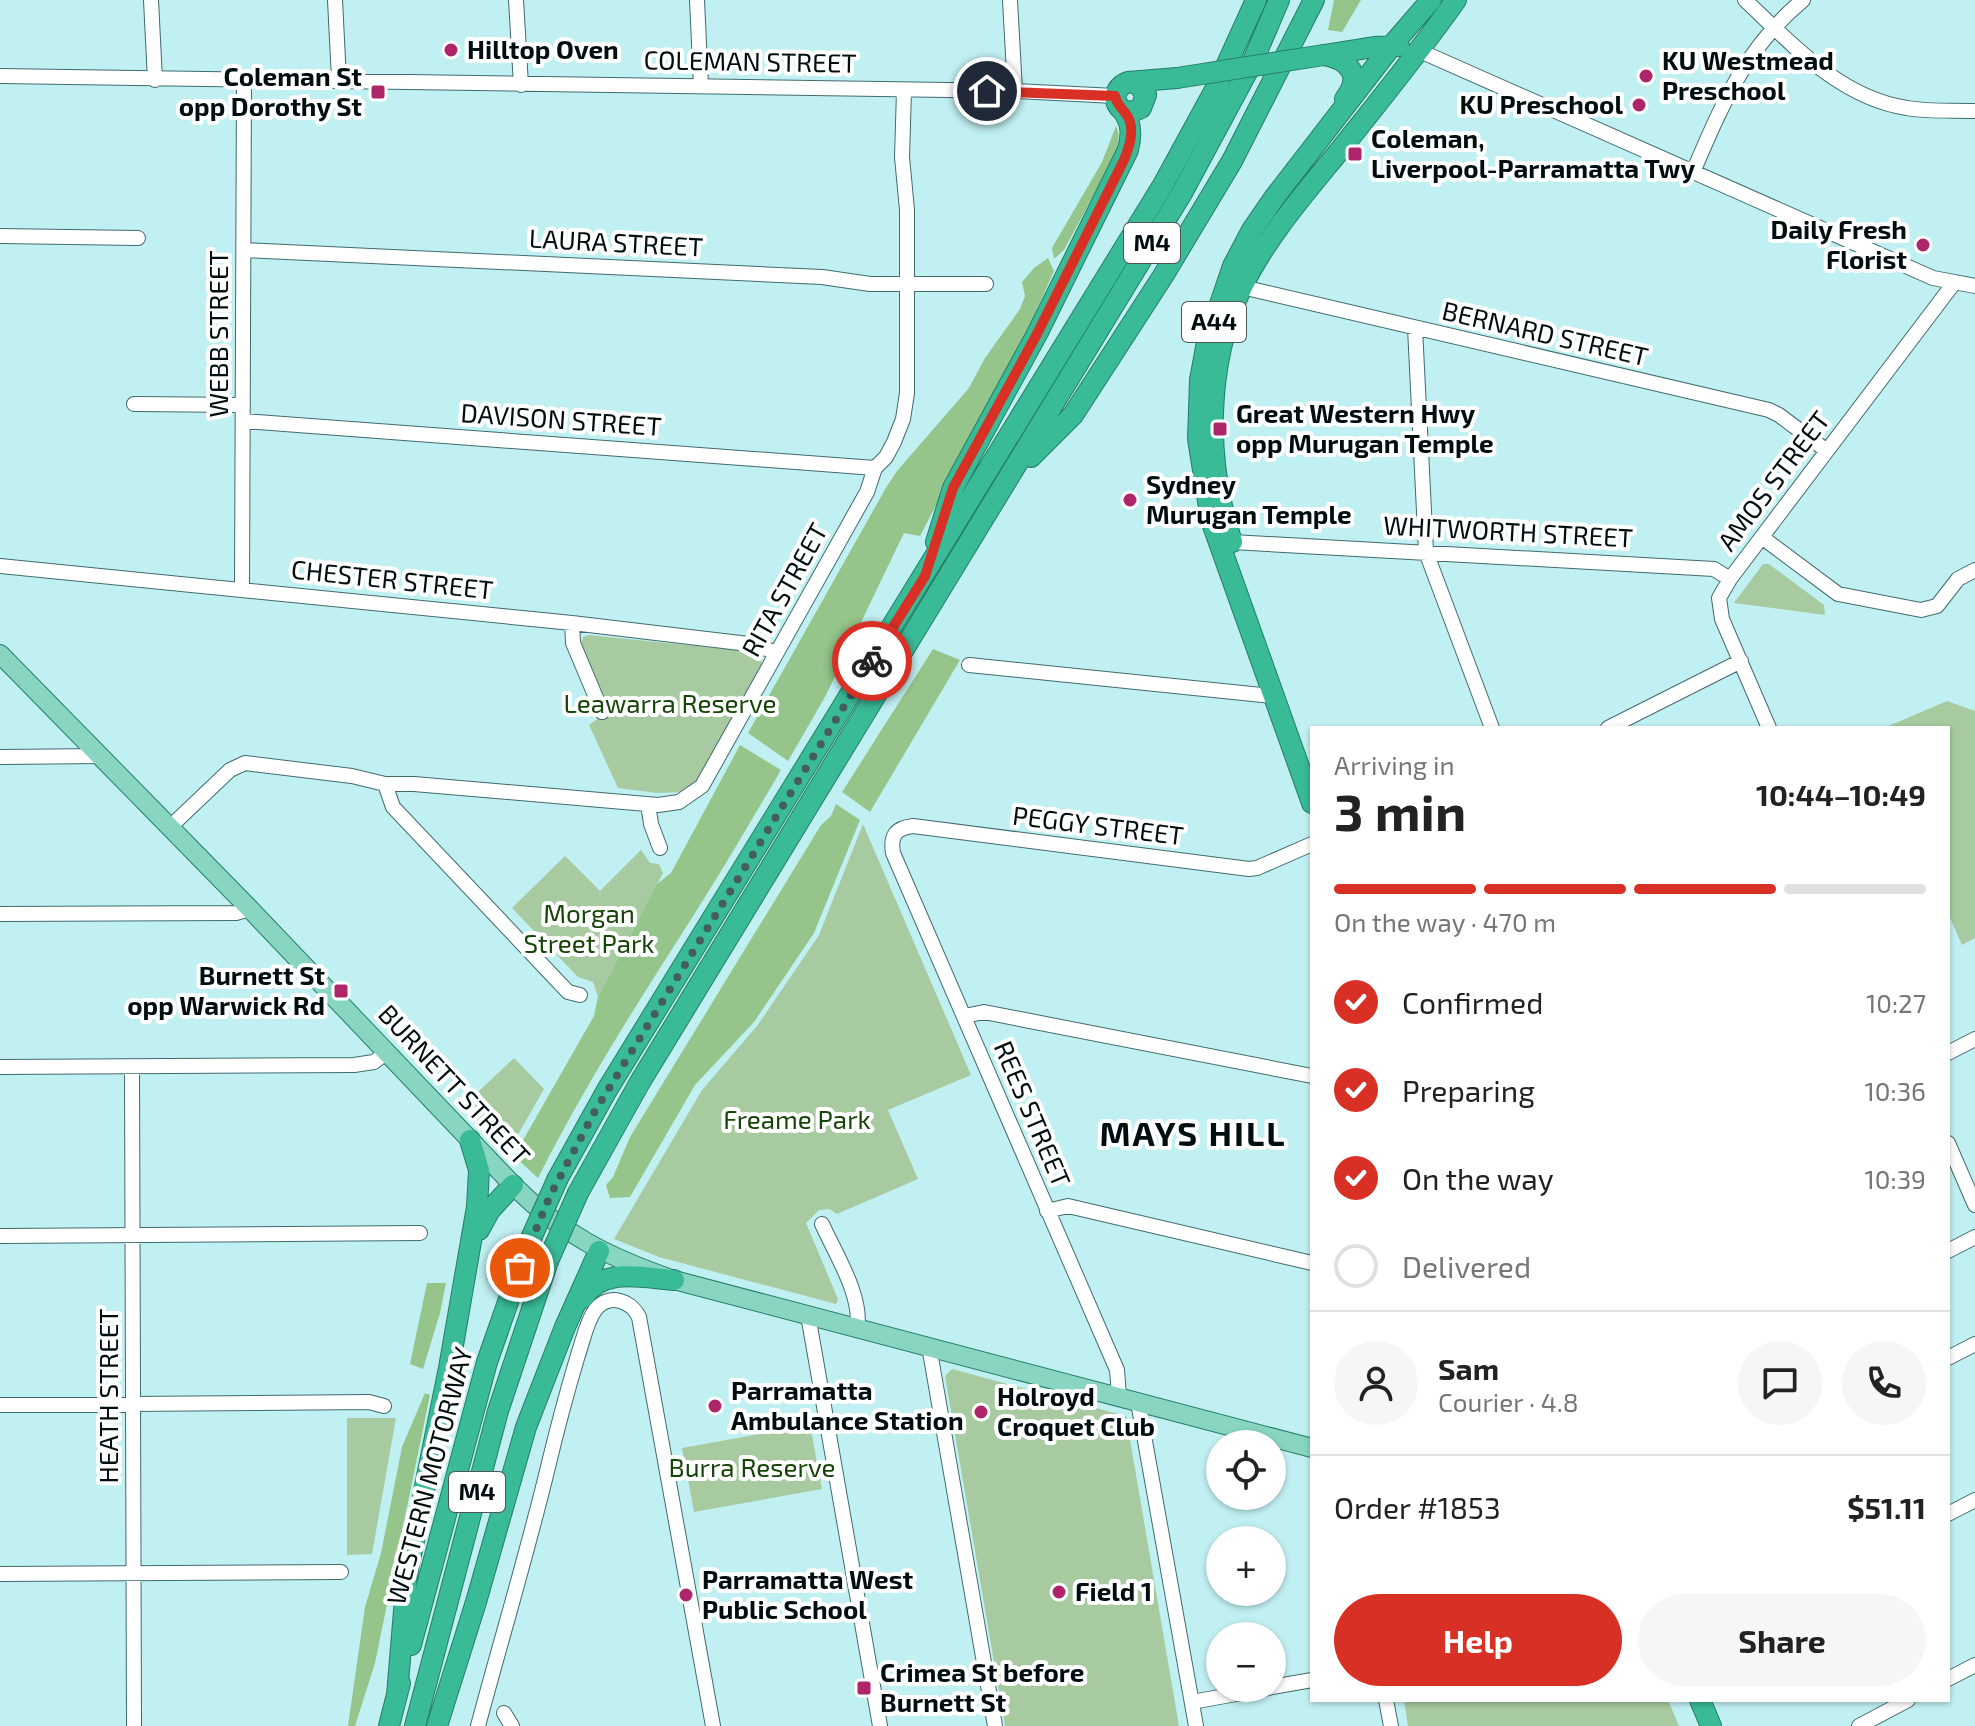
<!DOCTYPE html>
<html lang="en">
<head>
<meta charset="utf-8">
<style>
	body { margin:0; font-family:"Exo 2",sans-serif; background:#f6f6f6; color:#222; height:100vh; display:flex; flex-direction:column; font-size:30px; white-space:nowrap }
	* { box-sizing:border-box; margin:0 }
	p { font-size:26px; color:#767676 }
	.icon { flex:none; width:44px; height:44px; fill:none; stroke:currentColor; stroke-width:2; stroke-linecap:round; stroke-linejoin:round }
	.map { position:relative; flex:1; overflow:hidden }
	.side { position:absolute; left:1310px; top:726px; width:640px; height:976px; display:flex; flex-direction:column; background:#fff; border-radius:0px; box-shadow:0 2px 6px #0004 }
	.side>* { flex:none }
	.fabs { position:absolute; left:1206px; top:1430px; display:grid; gap:16px }
	.fabs a { display:grid; place-items:center; width:80px; height:80px; border-radius:50%; background:#fff; box-shadow:0 2px 6px #0004; font-size:40px }
	.pin { position:absolute; display:grid; place-items:center; width:68px; height:68px; color:#fff; margin:-34px; border:4px solid #fff; border-radius:50%; box-shadow:0 2px 8px #0007 }
	.courier { position:absolute; display:grid; place-items:center; width:80px; height:80px; margin:-40px; border:6px solid #d93025; border-radius:50%; background:#fff; color:#222; box-shadow:0 2px 10px #0007 }
	.summary em { font-style:normal; font-weight:700 }
	.summary div { display:flex; flex-direction:column-reverse }
	.summary { display:flex; align-items:center; justify-content:space-between; height:136px; padding:0 24px }
	h1 { font-size:52px; font-weight:700; line-height:60px }
	.bar { display:grid; grid-template-columns:repeat(4,1fr); gap:12px 8px; align-content:center; height:96px; padding:0 24px }
	.bar i { height:10px; border-radius:6px; background:#e0e0e0 }
	.bar .current { background:#d93025 }
	.bar p { grid-column:span 4 }
	.line { display:flex; align-items:center; gap:20px; padding:0 24px; border-top:2px solid #e0e0e0 }
	.line div { flex:1 }
	.round { display:grid; place-items:center; flex:none; width:84px; height:84px; border-radius:42px; background:#f6f6f6 }
	ol { padding:0 24px; list-style:none }
	li { display:flex; align-items:center; gap:24px; height:88px }
	li p { margin-inline-start:auto }
	li .icon { padding:8px; border-radius:50%; background:#d93025; color:#fff; stroke-width:4 }
	li:last-child { color:#767676 }
	li i { width:44px; height:44px; border:4px solid #e0e0e0; border-radius:50% }
	.action { display:flex; gap:16px; margin-top:auto; padding:16px 24px }
	.action a { flex:1; height:92px; border-radius:48px; background:#d93025; color:#fff; font-size:32px; font-weight:700; line-height:92px; text-align:center }
	.action a+a { background:#f6f6f6; color:#222 }
	.map>svg:first-child { display:block }
	.green { fill:#a8caa0 }
	.forest { fill:#95c58a }
	.lines { fill:none; stroke-linecap:round; stroke-linejoin:round }
	.minor-casing { stroke:#406b6e; stroke-width:16 }
	.major-casing { stroke:#257e67; stroke-width:20 }
	.highway-casing { stroke:#257e67; stroke-width:22 }
	.minor { stroke:#fff; stroke-width:14 }
	.major { stroke:#88d6c1; stroke-width:18 }
	.highway { stroke:#39bb97; stroke-width:20 }
	.highway-bridge-casing { stroke:#257e67; stroke-width:22; stroke-linecap:butt }
	.highway-bridge { stroke:#39bb97; stroke-width:20 }
	.done { stroke:#445d5f; stroke-width:8; stroke-dasharray:0 14.4 }
	.route { stroke:#d93025; stroke-width:10 }
	.poi-dot { fill:#ae2669; stroke:#fff; stroke-width:3 }
	.labels { text-anchor:middle; stroke-width:8; stroke-linejoin:round; paint-order:stroke }
	.shield { fill:#fff; stroke:#4d5657; stroke-width:2 }
	.shield-label { font-size:24px; font-weight:bold; fill:#010e0f }
	.poi-label { font-size:26px; font-weight:bold; fill:#010e0f; stroke:#fff; text-anchor:start }
	.street-label { font-size:26px; fill:#010e0f; stroke:#fff }
	.park-label { font-size:26px; fill:#164508; stroke:#fff }
	.district-label { font-size:34px; font-weight:bold; letter-spacing:2px; fill:#010e0f; stroke:#fff }
</style>
</head>
<body>
<div class="map">
<svg width="1975" height="1726" viewBox="0 0 1975 1726">
	<rect width="100%" height="100%" fill="#c1f0f3"/>
	<path class="green" d="M 1763,564 L 1769,564 L 1824,605 L 1825,615 L 1734,603 Z
		M 588,635 L 755,652 L 761,658 L 762,665 L 758,674 L 698,781 L 684,792 L 658,793 L 618,788 L 589,725 L 608,711 L 581,643 L 583,637 Z
		M 1947,701 L 1975,711 L 1975,938 L 1962,945 L 1948,913 L 1948,728 L 1884,728 Z
		M 863,824 L 971,1075 L 888,1110 L 918,1179 L 837,1214 L 829,1209 L 819,1210 L 806,1223 L 838,1299 L 836,1304 L 659,1257 L 614,1239 L 702,1090 L 757,1026 L 819,935 Z
		M 641,850 L 650,863 L 659,864 L 663,873 L 598,997 L 593,982 L 578,977 L 512,908 L 565,856 L 600,891 Z
		M 514,1058 L 544,1089 L 508,1152 L 463,1106 Z
		M 952,1369 L 1126,1416 L 1179,1726 L 1005,1726 L 945,1376 Z
		M 347,1418 L 396,1418 L 372,1554 L 347,1555 Z
		M 810,1425 L 822,1489 L 694,1512 L 682,1448 Z
		M 1404,1700 L 1668,1700 L 1679,1726 L 1408,1726 Z"/>
	<path class="forest" d="M 1334,0 L 1361,0 L 1342,32 L 1328,30 Z
		M 1116,126 C 1121,137 1118,146 1114,157 L 1064,250 L 1054,259 L 1052,248 L 1102,162 Z
		M 1048,258 L 1054,271 L 1025,336 L 920,536 L 904,533 L 825,697 L 788,761 L 748,733 L 887,486 L 897,471 L 969,388 L 985,358 L 1020,309 L 1025,296 L 1022,282 L 1034,268 Z
		M 933,649 L 960,660 L 870,812 L 842,792 Z
		M 740,745 L 781,770 C 751,821 721,872 690,921 C 636,1005 583,1089 538,1178 L 514,1156 L 594,1016 L 598,997 L 657,884 L 671,873 Z
		M 836,804 L 860,820 L 814,933 L 754,1022 L 695,1085 L 630,1197 L 610,1198 L 606,1185 L 613,1177 L 630,1137 L 821,825 L 831,816 Z
		M 427,1283 L 446,1283 L 440,1313 L 423,1369 L 410,1364 Z
		M 425,1393 L 430,1395 L 375,1663 L 355,1726 L 348,1726 L 365,1607 L 381,1553 L 402,1447 Z"/>
	<g class="lines">
		<defs>
			<path id="minor" d="M 151,0 L 155,80
				M 335,0 L 339,80
				M 516,0 L 521,85
				M 697,0 L 701,86
				M 1010,0 L 1015,91
				M 1745,0 C 1792,44 1840,98 1907,108 C 1929,112 1953,110 1975,111
				M 1420,51 L 1933,278 L 1975,286
				M 0,76 L 1015,91 L 1115,96
				M 1693,172 C 1722,105 1745,48 1803,0
				M 0,236 L 138,238
				M 244,250 L 822,277 L 870,284 L 986,284
				M 1242,287 L 1769,410 L 1779,415 L 1827,451
				M 1415,328 L 1426,552 L 1492,728
				M 134,404 L 243,405
				M 243,421 L 875,468
				M 1763,538 L 1838,594 L 1921,610 L 1937,606 L 1958,579 L 1975,570
				M 1232,542 L 1714,569 L 1730,579
				M 0,566 L 572,623 L 757,645 L 776,653
				M 242,589 L 244,80
				M 572,623 L 573,643 L 602,712
				M 969,665 L 1272,696
				M 1608,728 L 1741,661
				M 1769,728 L 1722,619 L 1719,598 L 1730,579 L 1954,283
				M 0,757 L 102,756
				M 385,784 L 393,807 L 568,992 L 580,995
				M 648,804 L 651,824 L 660,848
				M 170,827 L 230,770 L 245,763 L 352,776 L 385,784 L 414,784 L 658,805 L 679,802 L 702,786 L 867,492 L 875,468 L 886,457 L 894,442 L 903,419 L 907,393 L 907,210 L 902,157 L 904,91
				M 0,914 L 236,913 L 250,909
				M 964,1016 L 984,1012 L 1312,1076
				M 1948,1053 L 1975,1039
				M 132,1066 L 134,1726
				M 0,1067 L 354,1065 L 374,1062 L 387,1052
				M 1948,1143 L 1975,1205
				M 1047,1211 L 1068,1206 L 1312,1263
				M 822,1224 C 835,1253 863,1297 857,1328
				M 0,1236 L 420,1233
				M 1948,1251 L 1975,1237
				M 808,1315 L 880,1726
				M 929,1346 L 995,1726
				M 1948,1358 L 1975,1344
				M 1119,1396 L 1117,1370 L 893,853 C 890,835 896,828 913,826 L 1249,869 L 1257,868 L 1312,844
				M 1138,1402 L 1196,1726
				M 0,1405 L 369,1402 L 384,1406
				M 1948,1514 L 1975,1500
				M 0,1574 L 341,1572
				M 1948,1679 L 1975,1665
				M 1272,1687 L 1312,1680
				M 1386,1700 L 1391,1726
				M 1192,1702 L 1269,1688
				M 504,1713 L 512,1726
				M 478,1726 C 501,1640 527,1554 548,1467 C 557,1429 567,1392 578,1355 C 583,1341 586,1323 595,1310 C 609,1292 631,1301 639,1317 L 713,1726
				M 1859,1726 L 1908,1700"/>
			<path id="major" d="M 0,654 L 250,909 L 513,1185 C 563,1235 608,1257 674,1280 L 1312,1448"/>
			<path id="highway" d="M 1324,55 C 1350,60 1363,76 1345,99
				M 1324,55 L 1374,47 L 1399,46
				M 1128,82 L 1138,84 L 1146,95 L 1141,108 L 1132,112 L 1122,110 C 1111,100 1115,87 1128,82 L 1177,78
				M 1031,457 L 1073,415 L 1163,276 L 1232,161 L 1314,0
				M 936,542 L 953,488 L 1037,334 L 1128,150 C 1132,135 1132,122 1122,110
				M 1232,542 C 1205,461 1205,365 1242,287 C 1267,236 1305,193 1341,149 C 1380,100 1420,51 1456,0
				M 1312,803 L 1211,520 L 1198,439 L 1200,380 L 1207,342 L 1233,266 L 1252,230 L 1274,198 L 1393,44 L 1431,0
				M 558,1178 L 607,1090 L 1163,185 L 1217,86 L 1256,0
				M 578,1193 L 640,1082 L 1182,193 L 1253,61 L 1279,0
				M 479,1230 L 490,1210 L 513,1185
				M 583,1298 C 602,1266 643,1278 674,1280
				M 411,1645 L 487,1362 L 528,1245
				M 397,1695 L 407,1575 L 449,1368 L 477,1207 L 479,1170 L 470,1140
				M 1700,1700 L 1711,1726
				M 389,1726 L 400,1683
				M 415,1726 L 498,1411 L 548,1261
				M 437,1726 L 476,1602 L 526,1427 L 565,1327 L 599,1251"/>
		</defs>
		<use href="#minor" class="minor-casing"/>
		<use href="#major" class="major-casing"/>
		<use href="#highway" class="highway-casing"/>
		<use href="#minor" class="minor"/>
		<use href="#major" class="major"/>
		<use href="#highway" class="highway"/>
		<defs>
			<path id="highway-bridge" d="M 1177,78 L 1324,55
				M 528,1245 L 558,1178
				M 548,1261 L 578,1193"/>
		</defs>
		<use href="#highway-bridge" class="highway-bridge-casing"/>
		<use href="#highway-bridge" class="highway-bridge"/>
	</g>
	<g class="lines">
		<path class="done" d="M 520,1268 L 550,1196 L 595,1111 L 872,661"/>
		<path class="route" d="M 872,661 L 925,576 L 953,488 L 1037,334 L 1124,160 C 1130,146 1136,127 1126,114 C 1121,107 1117,105 1115,96 L 987,91"/>
	</g>
	<g class="poi-dot">
		<circle cx="451" cy="50" r="8"/>
		<circle cx="1646" cy="76" r="8"/>
		<rect x="370" y="84" width="16" height="16" rx="4"/>
		<circle cx="1639" cy="105" r="8"/>
		<rect x="1347" y="146" width="16" height="16" rx="4"/>
		<circle cx="1923" cy="245" r="8"/>
		<rect x="1212" y="421" width="16" height="16" rx="4"/>
		<circle cx="1130" cy="500" r="8"/>
		<rect x="333" y="983" width="16" height="16" rx="4"/>
		<circle cx="715" cy="1406" r="8"/>
		<circle cx="981" cy="1412" r="8"/>
		<circle cx="1059" cy="1592" r="8"/>
		<circle cx="686" cy="1595" r="8"/>
		<rect x="856" y="1680" width="16" height="16" rx="4"/>
	</g>
	<g class="labels">
		<g class="shield">
			<rect x="1124" y="223" width="56" height="40" rx="6"/>
			<rect x="1182" y="302" width="64" height="40" rx="6"/>
			<rect x="449" y="1472" width="56" height="40" rx="6"/>
		</g>
		<g class="shield-label">
			<text x="1152" y="251">M4</text>
			<text x="1214" y="330">A44</text>
			<text x="477" y="1500">M4</text>
		</g>
		<g class="poi-label">
			<text x="467" y="59">Hilltop Oven</text>
			<text x="1662" y="70">KU Westmead<tspan x="1662" dy="30">Preschool</tspan></text>
			<text x="362" y="86" text-anchor="end">Coleman St<tspan x="362" dy="30">opp Dorothy St</tspan></text>
			<text x="1623" y="114" text-anchor="end">KU Preschool</text>
			<text x="1371" y="148">Coleman,<tspan x="1371" dy="30">Liverpool-Parramatta Twy</tspan></text>
			<text x="1907" y="239" text-anchor="end">Daily Fresh<tspan x="1907" dy="30">Florist</tspan></text>
			<text x="1236" y="423">Great Western Hwy<tspan x="1236" dy="30">opp Murugan Temple</tspan></text>
			<text x="1146" y="494">Sydney<tspan x="1146" dy="30">Murugan Temple</tspan></text>
			<text x="325" y="985" text-anchor="end">Burnett St<tspan x="325" dy="30">opp Warwick Rd</tspan></text>
			<text x="731" y="1400">Parramatta<tspan x="731" dy="30">Ambulance Station</tspan></text>
			<text x="997" y="1406">Holroyd<tspan x="997" dy="30">Croquet Club</tspan></text>
			<text x="702" y="1589">Parramatta West<tspan x="702" dy="30">Public School</tspan></text>
			<text x="1075" y="1601">Field 1</text>
			<text x="880" y="1682">Crimea St before<tspan x="880" dy="30">Burnett St</tspan></text>
		</g>
		<g class="street-label">
			<text transform="translate(750 62) rotate(1)" y="9">COLEMAN STREET</text>
			<text transform="translate(616 243) rotate(3)" y="9">LAURA STREET</text>
			<text transform="translate(219 334) rotate(-90)" y="9">WEBB STREET</text>
			<text transform="translate(1545 334) rotate(13)" y="9">BERNARD STREET</text>
			<text transform="translate(561 420) rotate(4)" y="9">DAVISON STREET</text>
			<text transform="translate(1774 481) rotate(-53)" y="9">AMOS STREET</text>
			<text transform="translate(1508 532) rotate(3)" y="9">WHITWORTH STREET</text>
			<text transform="translate(392 580) rotate(6)" y="9">CHESTER STREET</text>
			<text transform="translate(785 590) rotate(-61)" y="9">RITA STREET</text>
			<text transform="translate(1098 826) rotate(7)" y="9">PEGGY STREET</text>
			<text transform="translate(454 1085) rotate(47)" y="9">BURNETT STREET</text>
			<text transform="translate(1032 1114) rotate(67)" y="9">REES STREET</text>
			<text transform="translate(109 1396) rotate(-90)" y="9">HEATH STREET</text>
			<text transform="translate(430 1476) rotate(-75)" y="9">WESTERN MOTORWAY</text>
		</g>
		<g class="park-label">
			<text x="670" y="713">Leawarra Reserve</text>
			<text x="589" y="923">Morgan<tspan x="589" dy="30">Street Park</tspan></text>
			<text x="797" y="1129">Freame Park</text>
			<text x="752" y="1477">Burra Reserve</text>
		</g>
		<g class="district-label">
			<text x="1193" y="1146">MAYS HILL</text>
		</g>
	</g>
</svg>
<div class="fabs">
<a><svg class="icon" aria-label="locate" viewBox="0 0 24 24"><circle cx="12" cy="12" r="6"/><path d="M12 2v4M12 18v4M2 12h4M18 12h4"/></svg></a>
<a>+</a>
<a>−</a>
</div>
<div class="pin" style="left:520px;top:1268px;background:#ea580c"><svg class="icon" aria-label="bag" viewBox="0 0 24 24"><path d="M5 8h14l-1 12H6zM9 8a3 3 0 0 1 6 0"/></svg></div>
<div class="pin" style="left:987px;top:91px;background:#1f2937"><svg class="icon" aria-label="home" viewBox="0 0 24 24"><path d="M3 11l9-7 9 7M6 9v11h12V9"/></svg></div>
<div class="courier" style="left:872px;top:661px"><svg class="icon" aria-label="bike" viewBox="0 0 24 24"><circle cx="6" cy="16" r="4"/><circle cx="18" cy="16" r="4"/><path d="M6 16l4-8h5l3 8M10 8l3 8H6M13 5h3"/></svg></div>
<section class="side">
<div class="summary"><div><h1>3 min</h1><p>Arriving in</p></div><em>10:44–10:49</em></div>
<div class="bar"><i class="current"></i><i class="current"></i><i class="current"></i><i></i><p>On the way · 470 m</p></div>
<ol>
<li><svg class="icon" aria-label="check" viewBox="0 0 24 24"><path d="M5 12l5 5 9-10"/></svg>Confirmed<p>10:27</p></li>
<li><svg class="icon" aria-label="check" viewBox="0 0 24 24"><path d="M5 12l5 5 9-10"/></svg>Preparing<p>10:36</p></li>
<li><svg class="icon" aria-label="check" viewBox="0 0 24 24"><path d="M5 12l5 5 9-10"/></svg>On the way<p>10:39</p></li>
<li><i></i>Delivered</li>
</ol>
<div class="line" style="height:144px"><a class="round"><svg class="icon" aria-label="person" viewBox="0 0 24 24"><circle cx="12" cy="8" r="4"/><path d="M4 21q1-7 8-7t8 7"/></svg></a><div><b>Sam</b><p>Courier · 4.8</p></div><a class="round"><svg class="icon" aria-label="chat" viewBox="0 0 24 24"><path d="M4 5h16v11H9l-5 4z"/></svg></a><a class="round"><svg class="icon" aria-label="phone" viewBox="0 0 24 24"><path d="M5 4h4l2 5-3 2q2 4 5 5l2-3 5 2v4C11 20 4 13 5 4z"/></svg></a></div>
<div class="line" style="height:104px"><div>Order #1853</div><b>$51.11</b></div>
<div class="action"><a>Help</a><a>Share</a></div>
</section>
</div>
</body>
</html>
